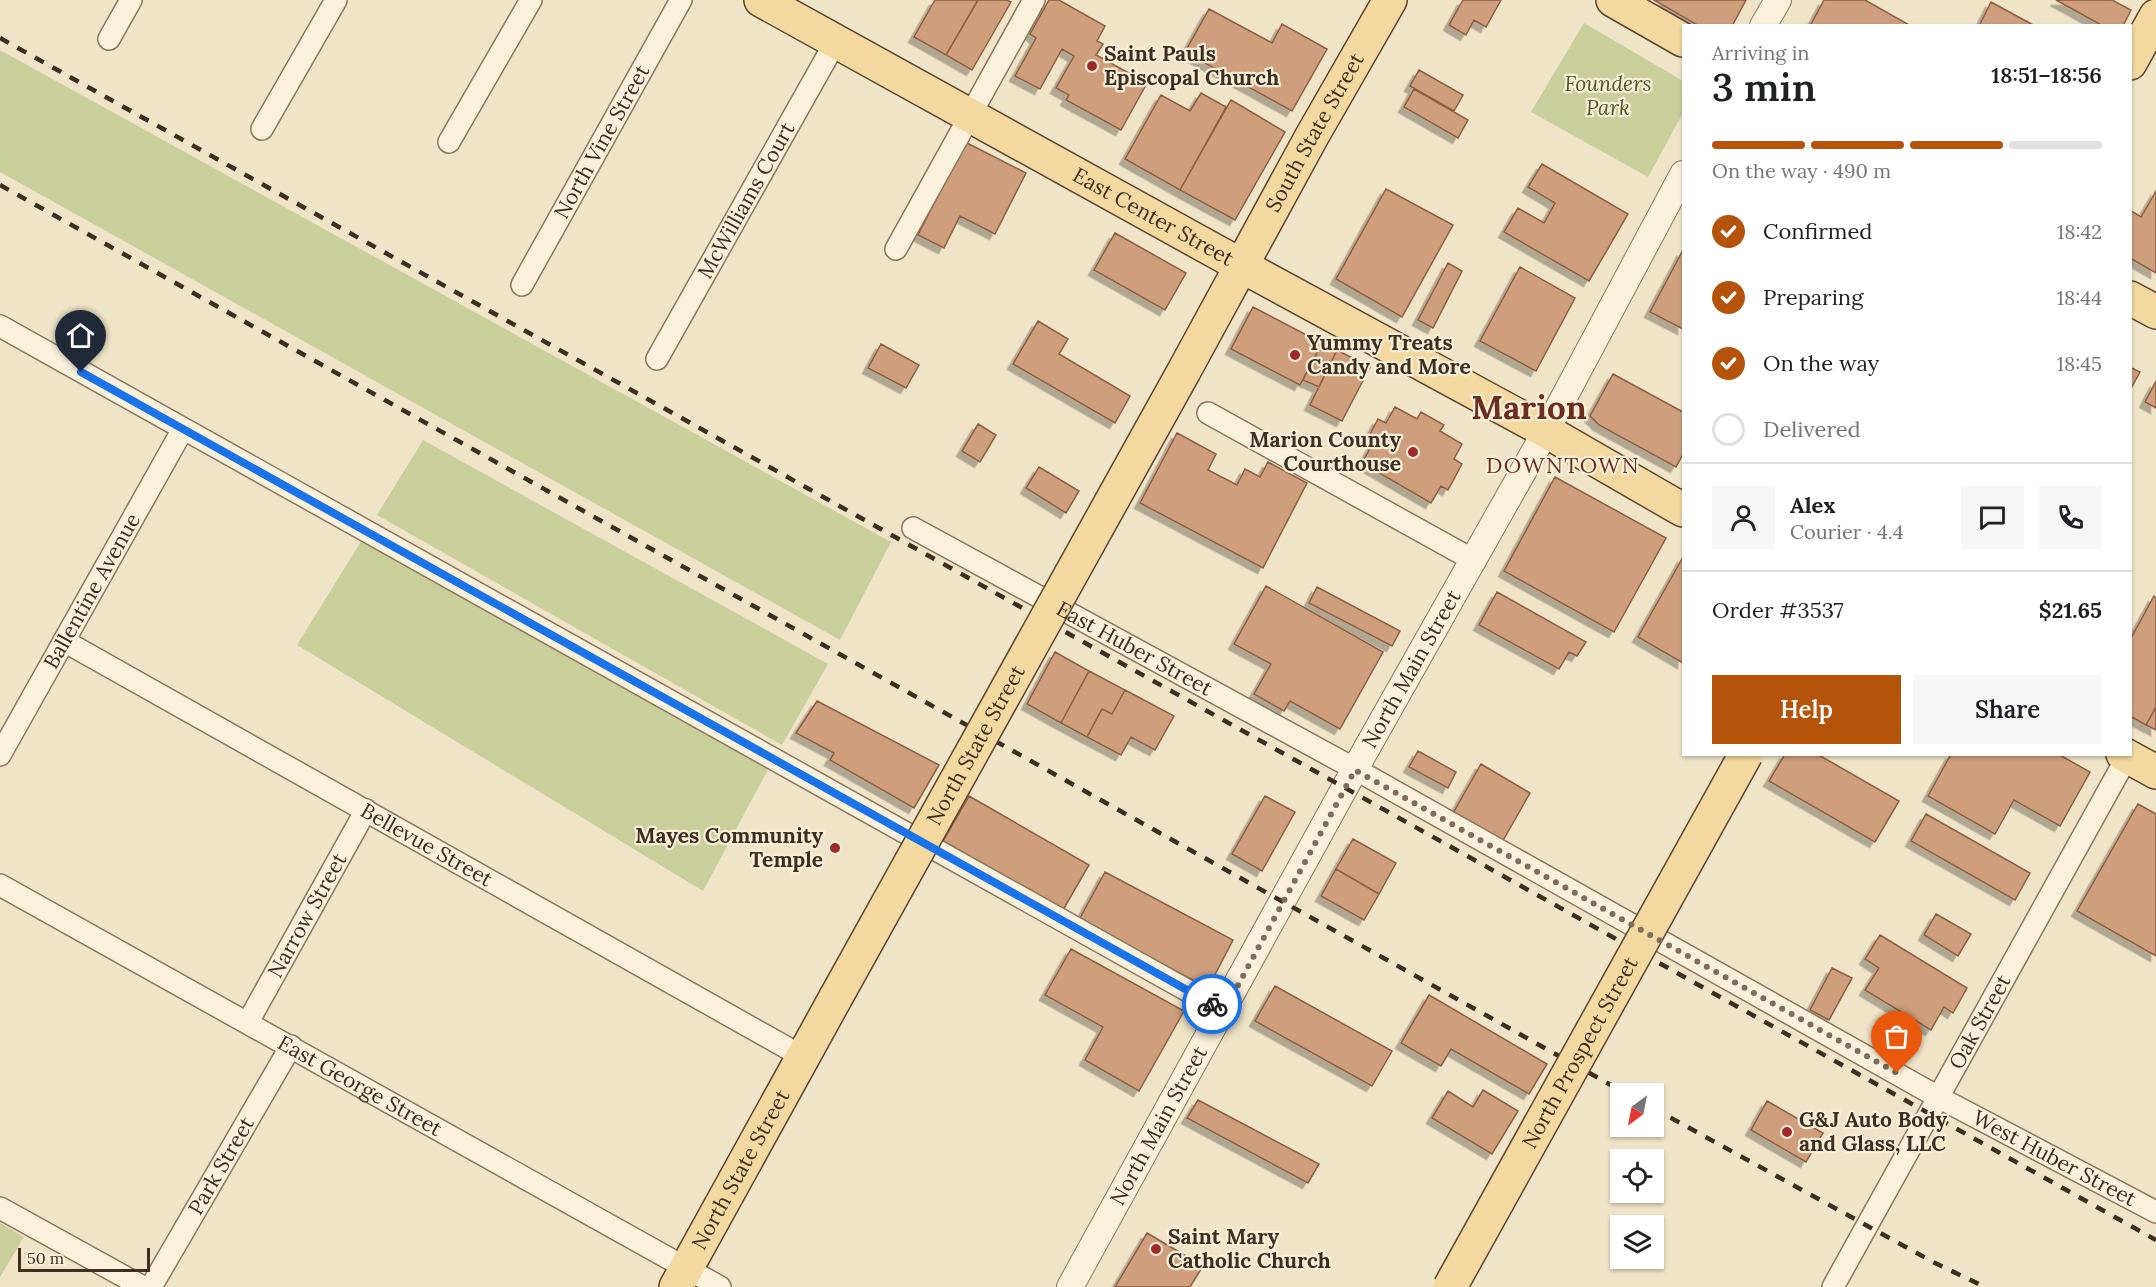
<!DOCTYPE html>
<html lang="en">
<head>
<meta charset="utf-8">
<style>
	body { margin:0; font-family:Lora,serif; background:#f6f6f6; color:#202124; height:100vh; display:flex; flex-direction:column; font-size:22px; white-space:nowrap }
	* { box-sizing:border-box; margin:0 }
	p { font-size:20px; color:#757577 }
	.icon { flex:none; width:33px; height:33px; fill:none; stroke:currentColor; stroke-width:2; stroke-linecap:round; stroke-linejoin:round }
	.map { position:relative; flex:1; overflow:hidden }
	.panel { position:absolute; left:1682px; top:24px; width:450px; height:732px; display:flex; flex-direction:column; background:#fff; border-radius:0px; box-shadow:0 2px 4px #0004 }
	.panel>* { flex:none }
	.needle { width:39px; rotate:212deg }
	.fabs { position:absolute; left:1610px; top:1083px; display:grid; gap:12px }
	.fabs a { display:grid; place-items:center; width:54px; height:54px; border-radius:0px; background:#fff; box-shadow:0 2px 4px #0004; font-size:30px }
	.scale { position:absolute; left:18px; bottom:15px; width:132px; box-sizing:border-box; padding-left:6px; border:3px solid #3d2e20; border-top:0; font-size:16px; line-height:21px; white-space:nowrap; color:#3d2e20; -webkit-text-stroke:4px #f7eed8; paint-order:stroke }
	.pin { position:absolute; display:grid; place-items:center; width:51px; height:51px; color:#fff; margin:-62px -26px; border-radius:50% 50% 50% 0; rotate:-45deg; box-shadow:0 0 6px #0007 }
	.pin .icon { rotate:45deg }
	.courier { position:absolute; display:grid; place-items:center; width:60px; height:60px; margin:-30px; border:4px solid #1a73e8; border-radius:50%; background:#fff; color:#222; box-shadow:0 2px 8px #0007 }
	.head em { font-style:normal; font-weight:600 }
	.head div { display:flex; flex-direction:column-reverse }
	.head { display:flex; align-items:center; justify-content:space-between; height:102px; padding:0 30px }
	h1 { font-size:39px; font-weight:600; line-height:45px }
	.bar { display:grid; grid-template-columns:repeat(4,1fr); gap:9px 6px; align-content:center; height:72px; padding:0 30px }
	.bar i { height:8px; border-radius:4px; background:#e0e0e0 }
	.bar .selected { background:#b45309 }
	.bar p { grid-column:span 4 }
	.line { display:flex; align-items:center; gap:15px; padding:0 30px; border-top:2px solid #e0e0e0 }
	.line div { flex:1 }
	.round { display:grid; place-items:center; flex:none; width:63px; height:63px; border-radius:0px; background:#f6f6f6 }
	ol { padding:0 30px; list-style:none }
	li { display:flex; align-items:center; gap:18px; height:66px }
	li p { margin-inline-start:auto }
	li .icon { padding:6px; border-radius:50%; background:#b45309; color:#fff; stroke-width:4 }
	li:last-child { color:#757577 }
	li i { width:33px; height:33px; border:3px solid #e0e0e0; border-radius:50% }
	.action { display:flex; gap:12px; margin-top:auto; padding:12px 30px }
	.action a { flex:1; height:69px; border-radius:0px; background:#b45309; color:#fff; font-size:24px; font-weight:600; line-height:69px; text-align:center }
	.action a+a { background:#f6f6f6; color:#202124 }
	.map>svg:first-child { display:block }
	.green { fill:#c9cf9b }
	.building { fill:#cf9f7d; stroke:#8d5f41; stroke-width:1.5; filter:url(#shadow) }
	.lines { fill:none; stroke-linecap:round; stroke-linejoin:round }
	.minor-casing { stroke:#8d765c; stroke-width:24 }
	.tertiary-casing { stroke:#8d765c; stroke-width:28 }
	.primary-casing { stroke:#5b4430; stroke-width:36 }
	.minor { stroke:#faf1dc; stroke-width:21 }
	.tertiary { stroke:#faf1dc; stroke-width:26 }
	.primary { stroke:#f3d9a0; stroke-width:33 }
	.rail { stroke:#3d2e20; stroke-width:4.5; stroke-dasharray:10 10; stroke-linecap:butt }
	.primary-bridge-casing { stroke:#5b4430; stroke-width:36; stroke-linecap:butt }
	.primary-bridge { stroke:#f3d9a0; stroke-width:33 }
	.done { stroke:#7c6e5b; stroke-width:6; stroke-dasharray:0 10.8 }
	.route { stroke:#1a73e8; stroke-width:8 }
	.poi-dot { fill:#9e2a2b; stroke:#f7eed8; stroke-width:2 }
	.labels { text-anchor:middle; stroke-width:4.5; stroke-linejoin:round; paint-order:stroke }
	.poi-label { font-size:21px; font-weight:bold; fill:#3d2e20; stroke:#f7eed8; text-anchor:start }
	.park-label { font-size:21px; font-style:italic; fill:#4d5a26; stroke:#f7eed8 }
	.street-label { font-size:21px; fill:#3d2e20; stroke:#f7eed8 }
	.neighbourhood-label { font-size:22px; letter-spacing:1.5px; fill:#6b2e1e; stroke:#f7eed8 }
	.town-label { font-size:33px; font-weight:bold; fill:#6b2e1e; stroke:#f7eed8 }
</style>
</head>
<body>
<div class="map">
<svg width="2156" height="1287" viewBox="0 0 2156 1287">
	<defs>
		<filter id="shadow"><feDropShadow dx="-5.5" dy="5.5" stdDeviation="0" flood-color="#0004"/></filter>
	</defs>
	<rect width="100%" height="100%" fill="#f0e4c8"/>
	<path class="green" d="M 1584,23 L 1683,81 L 1683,113 L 1648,177 L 1531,112 Z
		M 0,50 L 891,542 L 840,640 L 0,172 Z
		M 423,440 L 828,664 L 782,745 L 377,515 Z
		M 368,530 L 771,764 L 703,891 L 297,645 Z
		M 0,1223 L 24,1237 L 0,1277 Z"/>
	<path class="building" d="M 935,0 L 978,0 L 946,55 L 914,37 Z
		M 978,0 L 1006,0 L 1011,2 L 972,70 L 946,55 Z
		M 1049,0 L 1059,0 L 1105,26 L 1097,41 L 1103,44 L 1096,55 L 1147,83 L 1121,130 L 1066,100 L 1069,95 L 1056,88 L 1074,56 L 1062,49 L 1040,89 L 1015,76 L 1036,38 L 1030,34 Z
		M 1463,0 L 1501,0 L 1486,27 L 1474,20 L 1466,35 L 1449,25 Z
		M 1654,0 L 1746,0 L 1732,26 L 1699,26 Z
		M 1824,0 L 1865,0 L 1911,26 L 1810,26 Z
		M 2056,0 L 2112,0 L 2131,10 L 2123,26 L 2103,26 Z
		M 1991,2 L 2035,26 L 1979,26 Z
		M 1209,9 L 1272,43 L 1282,24 L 1327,49 L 1292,111 L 1185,52 Z
		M 1419,70 L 1463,95 L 1454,111 L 1410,86 Z
		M 1414,89 L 1468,120 L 1458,138 L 1404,107 Z
		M 1201,93 L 1226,107 L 1180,190 L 1125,159 L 1161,95 L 1190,111 Z
		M 1231,100 L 1285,132 L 1235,220 L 1180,190 Z
		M 965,142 L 1026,173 L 995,234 L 960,216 L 944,248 L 918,235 Z
		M 1542,164 L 1628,214 L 1589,281 L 1504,232 L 1518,208 L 1544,223 L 1555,203 L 1528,187 Z
		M 1386,189 L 1453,225 L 1402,317 L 1336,279 Z
		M 2156,191 L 2156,273 L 2130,258 L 2130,210 L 2141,217 Z
		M 1115,233 L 1186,273 L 1165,310 L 1094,270 Z
		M 1683,250 L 1683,329 L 1650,312 Z
		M 1448,263 L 1462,271 L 1433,328 L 1418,320 Z
		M 1520,267 L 1575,298 L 1536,371 L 1480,341 Z
		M 1253,307 L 1322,343 L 1300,385 L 1231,349 Z
		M 1038,321 L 1068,339 L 1059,354 L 1130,396 L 1115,423 L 1013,364 Z
		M 1322,343 L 1337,350 L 1319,387 L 1303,380 Z
		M 881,344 L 919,365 L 906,388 L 868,368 Z
		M 1337,350 L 1370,367 L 1342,421 L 1310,405 Z
		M 2130,367 L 2140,372 L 2130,390 Z
		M 1613,374 L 1683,412 L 1683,454 L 1676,467 L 1599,425 L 1590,416 Z
		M 2156,381 L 2156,408 L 2145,402 Z
		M 1395,407 L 1417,419 L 1421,412 L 1444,425 L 1440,431 L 1462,444 L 1454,459 L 1462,464 L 1448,490 L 1441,486 L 1431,503 L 1362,463 L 1373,443 L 1367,440 L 1378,419 L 1386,423 Z
		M 978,424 L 996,435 L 980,462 L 962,451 Z
		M 1177,433 L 1216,454 L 1208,470 L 1237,485 L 1245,469 L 1260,477 L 1268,462 L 1307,483 L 1263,568 L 1140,503 Z
		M 1039,467 L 1079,491 L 1066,513 L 1026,488 Z
		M 1555,477 L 1666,538 L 1614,632 L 1504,571 Z
		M 1683,557 L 1683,663 L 1638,637 Z
		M 1266,586 L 1383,652 L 1340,729 L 1290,701 L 1284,711 L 1254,694 L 1271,664 L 1234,644 Z
		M 1317,587 L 1400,631 L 1392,646 L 1309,603 Z
		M 1497,592 L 1586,642 L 1577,656 L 1569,652 L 1559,669 L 1479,625 Z
		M 2154,596 L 2156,598 L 2156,707 L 2146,725 L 2130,716 L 2130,640 Z
		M 1055,652 L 1089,671 L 1061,723 L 1027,704 Z
		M 1089,671 L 1125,690 L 1112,714 L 1102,709 L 1087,737 L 1061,723 Z
		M 1125,690 L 1174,716 L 1155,750 L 1131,737 L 1121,755 L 1087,737 L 1102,709 L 1112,714 Z
		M 817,701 L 939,765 L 914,808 L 830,760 L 834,753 L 796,733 Z
		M 2156,707 L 2156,730 L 2146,725 Z
		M 1418,751 L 1456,772 L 1448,788 L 1409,767 Z
		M 1785,754 L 1817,754 L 1899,801 L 1875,842 L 1769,781 Z
		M 1951,754 L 2058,754 L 2090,772 L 2060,826 L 2014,800 L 1995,834 L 1928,796 Z
		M 1481,764 L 1530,793 L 1501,844 L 1452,815 Z
		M 969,796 L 1089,865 L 1063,910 L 943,841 Z
		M 1265,796 L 1295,812 L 1262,871 L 1232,854 Z
		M 2138,804 L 2156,814 L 2156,956 L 2077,911 Z
		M 1926,814 L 2030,873 L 2015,900 L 1911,841 Z
		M 1353,839 L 1396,863 L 1379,894 L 1336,869 Z
		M 1336,869 L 1379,894 L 1364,920 L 1321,896 Z
		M 1105,872 L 1233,940 L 1208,988 L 1079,920 Z
		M 1936,914 L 1971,934 L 1958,956 L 1924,935 Z
		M 1880,935 L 1967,988 L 1953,1013 L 1944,1007 L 1931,1030 L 1865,990 L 1879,968 L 1865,959 Z
		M 1071,949 L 1184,1011 L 1139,1091 L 1085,1060 L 1103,1027 L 1045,995 Z
		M 1832,968 L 1852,978 L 1829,1020 L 1810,1010 Z
		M 1275,986 L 1392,1051 L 1372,1086 L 1255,1021 Z
		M 1429,995 L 1547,1064 L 1529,1094 L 1451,1049 L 1441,1066 L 1401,1043 Z
		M 1483,1090 L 1518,1111 L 1492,1154 L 1432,1118 L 1448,1091 L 1473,1107 Z
		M 1198,1100 L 1319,1164 L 1308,1183 L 1187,1118 Z
		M 1767,1101 L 1823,1133 L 1806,1162 L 1751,1130 Z
		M 1147,1233 L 1203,1266 L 1190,1287 L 1115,1287 Z"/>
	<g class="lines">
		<defs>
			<g id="minor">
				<path d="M 109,39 L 131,0"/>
				<path d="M 262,129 L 336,0"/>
				<path d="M 449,142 L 531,0"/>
				<path d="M 896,249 L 1034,0"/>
				<path id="s1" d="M 522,285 L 681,0"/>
				<path d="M 0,326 L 1224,1011"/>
				<path id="s2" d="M 657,359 L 836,41"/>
				<path d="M 1208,413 L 1475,561"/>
				<path id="s3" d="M 913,528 L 1355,769 L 1938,1097 L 2156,1212"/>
				<path id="s4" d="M 64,641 L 789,1049"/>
				<path id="s5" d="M 0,755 L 183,429"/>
				<path id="s6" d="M 0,885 L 720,1287"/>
				<path id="s7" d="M 248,1022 L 366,810"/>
				<path d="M 0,1208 L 143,1287"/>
				<path id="s8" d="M 151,1287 L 291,1046"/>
				<path id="s9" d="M 1833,1287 L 2127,757"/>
			</g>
			<g id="tertiary">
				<path d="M 1763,26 L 1778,0"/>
				<path id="s10" d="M 1070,1287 L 1355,769 L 1546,431 L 1683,174"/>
			</g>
			<g id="primary">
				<path id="s11" d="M 761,0 L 1242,266 L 1546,431 L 1683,510"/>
				<path d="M 1613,0 L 1683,40"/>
				<path d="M 2130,63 L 2156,16"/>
				<path d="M 2130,298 L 2156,312"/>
				<path id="s12" d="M 1184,371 L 1312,136 L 1390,0"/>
				<path d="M 2123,754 L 2156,772"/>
				<path id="s13" d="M 676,1287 L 836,997"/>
			</g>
		</defs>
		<use href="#minor" class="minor-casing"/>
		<use href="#tertiary" class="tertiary-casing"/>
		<use href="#primary" class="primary-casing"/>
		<use href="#minor" class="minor"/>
		<use href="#tertiary" class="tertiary"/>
		<use href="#primary" class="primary"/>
		<path class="rail" d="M 0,38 L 2156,1240
			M 0,185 L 1627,1094
			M 1653,1108 L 1933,1262 L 1985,1287"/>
		<defs>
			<g id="primary-bridge">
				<path id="s14" d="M 836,997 L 1184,371"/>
				<path id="s15" d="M 1450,1287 L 1746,754"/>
			</g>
		</defs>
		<use href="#primary-bridge" class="primary-bridge-casing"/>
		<use href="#primary-bridge" class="primary-bridge"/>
	</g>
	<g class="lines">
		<path class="done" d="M 1212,1004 L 1224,1011 L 1355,770 L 1897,1073"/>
		<path class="route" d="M 81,372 L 1212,1004"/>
	</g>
	<g class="poi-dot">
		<circle cx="1092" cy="66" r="6"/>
		<circle cx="1295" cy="355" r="6"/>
		<circle cx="1413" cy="452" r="6"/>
		<circle cx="835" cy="848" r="6"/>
		<circle cx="1787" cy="1132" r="6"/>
		<circle cx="1156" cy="1249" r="6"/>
	</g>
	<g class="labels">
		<g class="poi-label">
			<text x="1104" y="61">Saint Pauls<tspan x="1104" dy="24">Episcopal Church</tspan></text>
			<text x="1307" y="350">Yummy Treats<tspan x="1307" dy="24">Candy and More</tspan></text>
			<text x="1401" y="447" text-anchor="end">Marion County<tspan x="1401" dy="24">Courthouse</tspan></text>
			<text x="823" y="843" text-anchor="end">Mayes Community<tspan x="823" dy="24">Temple</tspan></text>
			<text x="1799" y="1127">G&amp;J Auto Body<tspan x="1799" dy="24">and Glass, LLC</tspan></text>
			<text x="1168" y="1244">Saint Mary<tspan x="1168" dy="24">Catholic Church</tspan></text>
		</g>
		<g class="park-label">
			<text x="1608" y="91">Founders<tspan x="1608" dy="24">Park</tspan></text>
		</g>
		<g class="street-label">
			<text dy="7" stroke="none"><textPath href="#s12" startOffset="272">South State Street</textPath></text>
			<text dy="7" stroke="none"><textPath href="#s1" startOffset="164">North Vine Street</textPath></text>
			<text dy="7" stroke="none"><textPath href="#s2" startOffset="182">McWilliams Court</textPath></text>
			<text dy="7" stroke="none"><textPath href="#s11" startOffset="448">East Center Street</textPath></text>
			<text dy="7" stroke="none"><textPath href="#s5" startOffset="188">Ballentine Avenue</textPath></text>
			<text dy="7" stroke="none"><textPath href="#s3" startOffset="252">East Huber Street</textPath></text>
			<text dy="7" stroke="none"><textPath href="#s10" startOffset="706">North Main Street</textPath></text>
			<text dy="7" stroke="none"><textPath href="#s14" startOffset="288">North State Street</textPath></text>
			<text dy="7" stroke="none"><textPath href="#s4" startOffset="416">Bellevue Street</textPath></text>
			<text dy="7" stroke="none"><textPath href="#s7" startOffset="122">Narrow Street</textPath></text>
			<text dy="7" stroke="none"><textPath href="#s9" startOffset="303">Oak Street</textPath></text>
			<text dy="7" stroke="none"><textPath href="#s15" startOffset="268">North Prospect Street</textPath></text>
			<text dy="7" stroke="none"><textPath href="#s6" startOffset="412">East George Street</textPath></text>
			<text dy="7" stroke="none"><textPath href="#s10" startOffset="184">North Main Street</textPath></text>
			<text dy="7" stroke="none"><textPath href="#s3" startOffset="1304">West Huber Street</textPath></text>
			<text dy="7" stroke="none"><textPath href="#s8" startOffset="140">Park Street</textPath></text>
			<text dy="7" stroke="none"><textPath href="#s13" startOffset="134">North State Street</textPath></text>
		</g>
		<g class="neighbourhood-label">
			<text x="1563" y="473">DOWNTOWN</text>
		</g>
		<g class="town-label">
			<text x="1529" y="419">Marion</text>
		</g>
	</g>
</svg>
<div class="fabs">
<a><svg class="needle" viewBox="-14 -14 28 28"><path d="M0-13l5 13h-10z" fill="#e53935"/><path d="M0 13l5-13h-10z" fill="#757577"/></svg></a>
<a><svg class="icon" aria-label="locate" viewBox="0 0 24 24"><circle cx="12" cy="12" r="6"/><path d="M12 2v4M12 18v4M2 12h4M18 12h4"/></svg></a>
<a><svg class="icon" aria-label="layers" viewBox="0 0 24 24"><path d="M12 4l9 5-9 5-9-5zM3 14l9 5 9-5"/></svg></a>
</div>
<div class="scale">50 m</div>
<div class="pin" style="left:1897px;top:1073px;background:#ea580c"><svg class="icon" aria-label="bag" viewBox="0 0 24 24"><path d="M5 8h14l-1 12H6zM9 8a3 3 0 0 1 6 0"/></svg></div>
<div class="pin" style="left:81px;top:372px;background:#1f2937"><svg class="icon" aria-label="home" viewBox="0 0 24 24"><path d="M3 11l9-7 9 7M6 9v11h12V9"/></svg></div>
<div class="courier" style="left:1212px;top:1004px"><svg class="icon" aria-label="bike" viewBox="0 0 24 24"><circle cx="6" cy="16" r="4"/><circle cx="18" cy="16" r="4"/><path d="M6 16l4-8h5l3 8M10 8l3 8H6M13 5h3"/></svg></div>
<section class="panel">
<div class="head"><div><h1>3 min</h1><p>Arriving in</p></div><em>18:51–18:56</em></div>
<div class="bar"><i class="selected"></i><i class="selected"></i><i class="selected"></i><i></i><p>On the way · 490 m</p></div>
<ol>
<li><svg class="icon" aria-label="check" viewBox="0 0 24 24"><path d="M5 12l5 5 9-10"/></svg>Confirmed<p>18:42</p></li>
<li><svg class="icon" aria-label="check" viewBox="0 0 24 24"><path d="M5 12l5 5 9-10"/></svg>Preparing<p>18:44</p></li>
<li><svg class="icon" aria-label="check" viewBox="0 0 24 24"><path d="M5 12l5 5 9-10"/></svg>On the way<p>18:45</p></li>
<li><i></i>Delivered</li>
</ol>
<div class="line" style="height:108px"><a class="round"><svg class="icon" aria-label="person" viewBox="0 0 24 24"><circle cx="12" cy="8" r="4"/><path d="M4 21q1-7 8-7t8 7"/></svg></a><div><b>Alex</b><p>Courier · 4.4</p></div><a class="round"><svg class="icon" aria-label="chat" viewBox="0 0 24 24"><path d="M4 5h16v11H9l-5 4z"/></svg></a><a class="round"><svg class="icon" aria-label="phone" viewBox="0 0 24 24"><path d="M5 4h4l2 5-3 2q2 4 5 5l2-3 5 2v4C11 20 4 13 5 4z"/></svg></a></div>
<div class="line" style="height:78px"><div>Order #3537</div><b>$21.65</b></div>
<div class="action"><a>Help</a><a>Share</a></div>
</section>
</div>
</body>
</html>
